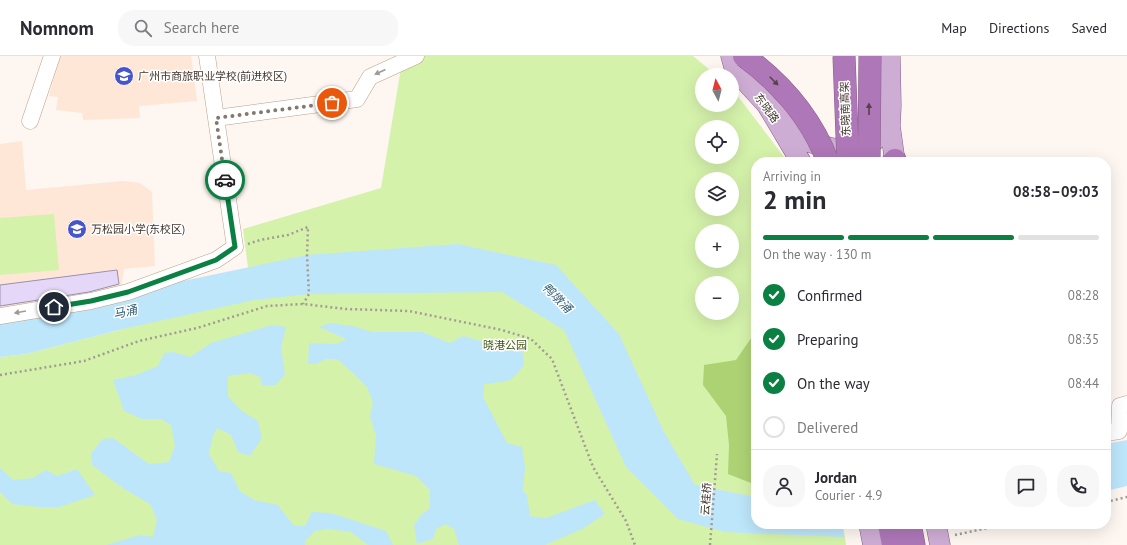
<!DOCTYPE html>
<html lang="en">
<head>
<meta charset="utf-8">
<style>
	body { margin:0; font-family:"PT Sans","Noto Sans SC",sans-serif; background:#f7f7f7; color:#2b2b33; height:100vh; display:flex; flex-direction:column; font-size:15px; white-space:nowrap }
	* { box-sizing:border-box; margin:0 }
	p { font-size:13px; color:#7c7c81 }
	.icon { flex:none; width:22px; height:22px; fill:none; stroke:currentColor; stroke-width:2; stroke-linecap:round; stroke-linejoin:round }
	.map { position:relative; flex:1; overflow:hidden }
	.sheet { position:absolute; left:751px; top:101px; width:360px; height:372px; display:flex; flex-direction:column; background:#fff; border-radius:16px; box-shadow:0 4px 16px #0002 }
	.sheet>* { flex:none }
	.needle { width:26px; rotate:353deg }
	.buttons { position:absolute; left:695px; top:12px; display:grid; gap:8px }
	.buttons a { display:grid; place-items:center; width:44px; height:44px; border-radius:50%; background:#fff; box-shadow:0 4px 16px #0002; font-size:20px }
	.pin { position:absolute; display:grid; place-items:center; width:34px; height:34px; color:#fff; margin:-17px; border:2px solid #fff; border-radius:50%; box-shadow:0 1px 4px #0007 }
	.courier { position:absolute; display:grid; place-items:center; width:40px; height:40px; margin:-20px; border:3px solid #0b8043; border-radius:50%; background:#fff; color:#222; box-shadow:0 1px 5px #0007 }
	.head em { font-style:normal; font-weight:800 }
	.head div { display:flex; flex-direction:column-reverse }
	.head { display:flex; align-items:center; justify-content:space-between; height:68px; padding:0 12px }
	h1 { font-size:26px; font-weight:800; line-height:30px }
	.bar { display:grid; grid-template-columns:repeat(4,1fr); gap:6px 4px; align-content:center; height:48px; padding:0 12px }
	.bar i { height:5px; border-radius:3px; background:#e1e1e2 }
	.bar .current { background:#0b8043 }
	.bar p { grid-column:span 4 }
	.line { display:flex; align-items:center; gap:10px; padding:0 12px; border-top:1px solid #e1e1e2 }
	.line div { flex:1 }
	.round { display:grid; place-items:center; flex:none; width:42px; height:42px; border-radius:16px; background:#f7f7f7 }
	ol { padding:0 12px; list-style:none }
	li { display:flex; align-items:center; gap:12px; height:44px }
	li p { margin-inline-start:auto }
	li .icon { padding:4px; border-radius:50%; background:#0b8043; color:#fff; stroke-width:4 }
	li:last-child { color:#7c7c81 }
	li i { width:22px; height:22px; border:2px solid #e1e1e2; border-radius:50% }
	header { display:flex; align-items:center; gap:24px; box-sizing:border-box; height:56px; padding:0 20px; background:#fff; border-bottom:1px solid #e1e1e2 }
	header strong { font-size:19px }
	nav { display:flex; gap:22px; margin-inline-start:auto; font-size:14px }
	.search { width:280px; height:36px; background:#f7f7f7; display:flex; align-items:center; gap:10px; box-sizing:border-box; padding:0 14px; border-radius:16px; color:#7c7c81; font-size:15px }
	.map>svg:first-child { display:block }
	.built { fill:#fee7d6 }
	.green { fill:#d5f2ab; fill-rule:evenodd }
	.forest { fill:#add274 }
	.water { fill:#bde6fb }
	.building { fill:#e5d7f8; stroke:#9c8fae }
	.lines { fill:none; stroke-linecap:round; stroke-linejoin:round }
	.minor-casing { stroke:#bd9f89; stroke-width:17 }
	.major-casing { stroke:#886087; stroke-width:21 }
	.highway-casing { stroke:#886087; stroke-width:23 }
	.path { stroke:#a49a93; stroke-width:2.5; stroke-dasharray:2 3; stroke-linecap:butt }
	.minor { stroke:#fff; stroke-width:16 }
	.major { stroke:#ceadd4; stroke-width:20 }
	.highway { stroke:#ae77b8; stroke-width:22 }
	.highway-bridge-casing { stroke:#886087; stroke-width:23; stroke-linecap:butt }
	.highway-bridge { stroke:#ae77b8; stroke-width:22 }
	.oneway { fill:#a09a95 }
	.oneway2 { fill:#574247 }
	.done { stroke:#837970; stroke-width:4; stroke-dasharray:0 7.2 }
	.route { stroke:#0b8043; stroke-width:5 }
	.labels { text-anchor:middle; stroke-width:3; stroke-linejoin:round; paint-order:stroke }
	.poi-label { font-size:11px; fill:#41352b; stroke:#fff; text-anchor:start }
	.street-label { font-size:11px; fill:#41352b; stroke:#fff }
	.park-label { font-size:11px; fill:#3f5513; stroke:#fff }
	.water-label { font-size:12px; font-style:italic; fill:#2d5c73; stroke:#fff }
</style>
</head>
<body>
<header>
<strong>Nomnom</strong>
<div class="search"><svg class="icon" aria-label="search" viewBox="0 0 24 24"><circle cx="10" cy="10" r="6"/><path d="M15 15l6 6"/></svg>Search here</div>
<nav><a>Map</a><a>Directions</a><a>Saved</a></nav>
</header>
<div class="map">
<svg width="1127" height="489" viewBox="0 0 1127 489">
	<rect width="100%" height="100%" fill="#fdf6f1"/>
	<path class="built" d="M 60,0 L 191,0 L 197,45 L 139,50 L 140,62 L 83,64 L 82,57 L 56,54 L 58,41 L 49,40 Z
		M 22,85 L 26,134 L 123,125 L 140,127 L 152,136 L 155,210 L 124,213 L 121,232 L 0,257 L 0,88 Z"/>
	<path class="green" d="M 403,0 L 693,0 L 716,19 L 702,19 L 702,49 L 732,49 L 732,33 L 733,34 L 788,106 L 756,106 L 756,468 L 843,468 L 846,489 L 0,489 L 0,301 L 26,298 L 123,273 L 250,227 L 243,173 L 381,132 ZM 702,71 L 732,71 L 732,101 L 702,101 ZM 702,123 L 732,123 L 732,153 L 702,153 ZM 702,175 L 732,175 L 732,205 L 702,205 ZM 702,227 L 732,227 L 732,257 L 702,257 Z
		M 54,158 L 59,214 L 0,219 L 0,162 Z"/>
	<path class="forest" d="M 756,275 L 756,428 L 751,427 L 728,418 L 729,389 L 726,360 L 703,329 L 704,309 L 736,304 Z"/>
	<path class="water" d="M 458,188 L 556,209 L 619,278 L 664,376 L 695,429 L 756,441 L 756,468 L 842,468 L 844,481 L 725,476 L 678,463 L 626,411 L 564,274 L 502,236 L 309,238 L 254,244 L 123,273 L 26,298 L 0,301 L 0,263 L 307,199 Z
		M 330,267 L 352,270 L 372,276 L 422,276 L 450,287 L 463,280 L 513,294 L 523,297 L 524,309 L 516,319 L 510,324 L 494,327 L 484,328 L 483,341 L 507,387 L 522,391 L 525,411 L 523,435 L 527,439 L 530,460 L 546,462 L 595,444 L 605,458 L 582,473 L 545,489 L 459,489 L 454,473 L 445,468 L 436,473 L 433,483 L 417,488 L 414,469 L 422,458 L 430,452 L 430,434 L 416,420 L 374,408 L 376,380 L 370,360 L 373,347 L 367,331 L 353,317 L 337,303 L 325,303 L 317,308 L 308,308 L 309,287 L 337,288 L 346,283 L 319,271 Z
		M 272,269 L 286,271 L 281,292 L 285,318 L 276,329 L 262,329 L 260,321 L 250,317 L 228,320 L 228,340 L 242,355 L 258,365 L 262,382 L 250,400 L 238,396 L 231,379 L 217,372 L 213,380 L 209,398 L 219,415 L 231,417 L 240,435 L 254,444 L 278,449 L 287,461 L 295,470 L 305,470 L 312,456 L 331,457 L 386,475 L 393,489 L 368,489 L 351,476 L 328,473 L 315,475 L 306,484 L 305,489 L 106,489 L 140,479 L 153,481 L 157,464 L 150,448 L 124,433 L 92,409 L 91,397 L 103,383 L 113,382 L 149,408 L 169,406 L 175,390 L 171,369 L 161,363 L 142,363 L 124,355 L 113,324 L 136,319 L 158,310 L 164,297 L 173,296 L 190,301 L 211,287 Z
		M 1127,384 L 1127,430 L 1106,435 L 1106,388 Z
		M 0,412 L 13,424 L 33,422 L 46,414 L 57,420 L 77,413 L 95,439 L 59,451 L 39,451 L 12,448 L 0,436 Z"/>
	<path class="building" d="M 117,214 L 119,228 L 89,236 L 0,250 L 0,229 Z"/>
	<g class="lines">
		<defs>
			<path id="minor" d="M 207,0 L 216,62
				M 30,65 L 52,0
				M 0,260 L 91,245 L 128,236 L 216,204 L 235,191 L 216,62 L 357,43 L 370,21 L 416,0
				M 1106,377 L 1119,375 L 1120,350 L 1127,348"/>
			<path id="major" d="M 731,0 L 735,14 L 767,49 L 801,106
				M 890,0 L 891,50 L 890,70 L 895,106
				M 767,49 L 787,69 L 809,86 L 831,92 L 842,93 L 855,91 L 874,85 L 890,70
				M 869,468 L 873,489
				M 936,468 L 940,489"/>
			<path id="highway" d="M 893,106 L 895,104
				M 889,468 L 893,489
				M 910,468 L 914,489"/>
		</defs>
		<use href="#minor" class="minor-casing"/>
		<use href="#major" class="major-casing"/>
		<use href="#highway" class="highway-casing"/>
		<path class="path" d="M 248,188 L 260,184 L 288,179 L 308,171 L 307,199 L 309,238 L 303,248
			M 0,319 L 84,305 L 139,285 L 197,272 L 267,250 L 303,248 L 346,253 L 409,255 L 502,274 L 531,283 L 552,303 L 593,411 L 626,465 L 635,489
			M 1106,446 L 1127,441
			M 955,479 L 1006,468
			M 710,489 L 717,398"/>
		<use href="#minor" class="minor"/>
		<use href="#major" class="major"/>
		<use href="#highway" class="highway"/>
		<defs>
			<path id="highway-bridge" d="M 744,0 C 781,27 812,63 828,106
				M 844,0 L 848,106
				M 869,106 L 870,0"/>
		</defs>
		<use href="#highway-bridge" class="highway-bridge-casing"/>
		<use href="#highway-bridge" class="highway-bridge"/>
	</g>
	<defs><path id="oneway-solid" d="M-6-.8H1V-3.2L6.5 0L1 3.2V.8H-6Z"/></defs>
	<g class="oneway">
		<use href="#oneway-solid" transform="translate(380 16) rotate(155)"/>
		<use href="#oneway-solid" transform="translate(20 256) rotate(170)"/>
	</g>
	<g class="oneway2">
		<use href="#oneway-solid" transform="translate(774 25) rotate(45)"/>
		<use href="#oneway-solid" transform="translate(869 53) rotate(-90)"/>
	</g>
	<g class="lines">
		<path class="done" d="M 225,124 L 216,62 L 332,47"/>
		<path class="route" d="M 54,251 L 91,245 L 128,236 L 216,204 L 235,191 L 225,124"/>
	</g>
	<defs>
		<symbol id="school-disc" viewBox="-11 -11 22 22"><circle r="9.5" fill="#4755ca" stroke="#fff"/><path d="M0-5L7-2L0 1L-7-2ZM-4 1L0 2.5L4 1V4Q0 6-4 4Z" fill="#fff"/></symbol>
	</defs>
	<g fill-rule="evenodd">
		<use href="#school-disc" x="113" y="9" width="22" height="22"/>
		<use href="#school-disc" x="66" y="162" width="22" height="22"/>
	</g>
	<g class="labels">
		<g class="poi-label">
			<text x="138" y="24">广州市商旅职业学校(前进校区)</text>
			<text x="91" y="177">万松园小学(东校区)</text>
		</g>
		<g class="street-label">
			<text transform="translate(767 52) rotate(54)" y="4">东晓路</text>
			<text transform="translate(845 53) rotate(-92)" y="4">东晓南高架</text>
			<text transform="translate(706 443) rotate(-86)" y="4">云桂桥</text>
		</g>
		<g class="park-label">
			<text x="505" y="293">晓港公园</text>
		</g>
		<g class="water-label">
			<text transform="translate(557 242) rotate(45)" y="4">鸭墩涌</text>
			<text transform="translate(125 256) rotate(-13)" y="4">马涌</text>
		</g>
	</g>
</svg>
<div class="buttons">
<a><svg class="needle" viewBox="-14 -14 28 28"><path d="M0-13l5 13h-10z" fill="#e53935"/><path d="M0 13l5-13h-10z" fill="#7c7c81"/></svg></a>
<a><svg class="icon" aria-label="locate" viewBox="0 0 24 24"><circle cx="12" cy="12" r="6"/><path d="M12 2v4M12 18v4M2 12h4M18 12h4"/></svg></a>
<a><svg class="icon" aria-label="layers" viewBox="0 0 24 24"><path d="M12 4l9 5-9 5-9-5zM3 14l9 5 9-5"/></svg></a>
<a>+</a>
<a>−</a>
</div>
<div class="pin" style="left:332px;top:47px;background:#ea580c"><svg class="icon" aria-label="bag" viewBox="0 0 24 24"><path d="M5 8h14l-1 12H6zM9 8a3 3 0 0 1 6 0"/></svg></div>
<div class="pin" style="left:54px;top:251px;background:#1f2937"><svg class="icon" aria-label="home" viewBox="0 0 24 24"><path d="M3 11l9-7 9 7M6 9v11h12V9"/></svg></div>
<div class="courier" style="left:225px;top:124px"><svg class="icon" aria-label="car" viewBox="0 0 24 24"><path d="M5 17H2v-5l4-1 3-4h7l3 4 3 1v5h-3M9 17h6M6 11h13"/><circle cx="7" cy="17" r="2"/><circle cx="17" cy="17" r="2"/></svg></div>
<section class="sheet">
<div class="head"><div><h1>2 min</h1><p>Arriving in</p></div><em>08:58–09:03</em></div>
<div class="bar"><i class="current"></i><i class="current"></i><i class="current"></i><i></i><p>On the way · 130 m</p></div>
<ol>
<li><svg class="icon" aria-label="check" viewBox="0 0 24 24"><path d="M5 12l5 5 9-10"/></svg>Confirmed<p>08:28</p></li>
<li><svg class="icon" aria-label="check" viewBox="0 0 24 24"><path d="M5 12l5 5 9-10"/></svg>Preparing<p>08:35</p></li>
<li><svg class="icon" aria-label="check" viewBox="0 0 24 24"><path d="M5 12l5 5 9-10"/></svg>On the way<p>08:44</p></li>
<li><i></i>Delivered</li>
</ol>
<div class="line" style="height:72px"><a class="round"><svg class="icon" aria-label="person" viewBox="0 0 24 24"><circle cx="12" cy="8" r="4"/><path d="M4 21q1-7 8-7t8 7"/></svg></a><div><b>Jordan</b><p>Courier · 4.9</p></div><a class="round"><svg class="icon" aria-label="chat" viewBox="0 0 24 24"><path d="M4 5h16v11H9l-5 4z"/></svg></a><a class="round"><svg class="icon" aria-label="phone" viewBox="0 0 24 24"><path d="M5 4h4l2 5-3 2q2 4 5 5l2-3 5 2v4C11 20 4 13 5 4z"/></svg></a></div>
</section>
</div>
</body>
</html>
